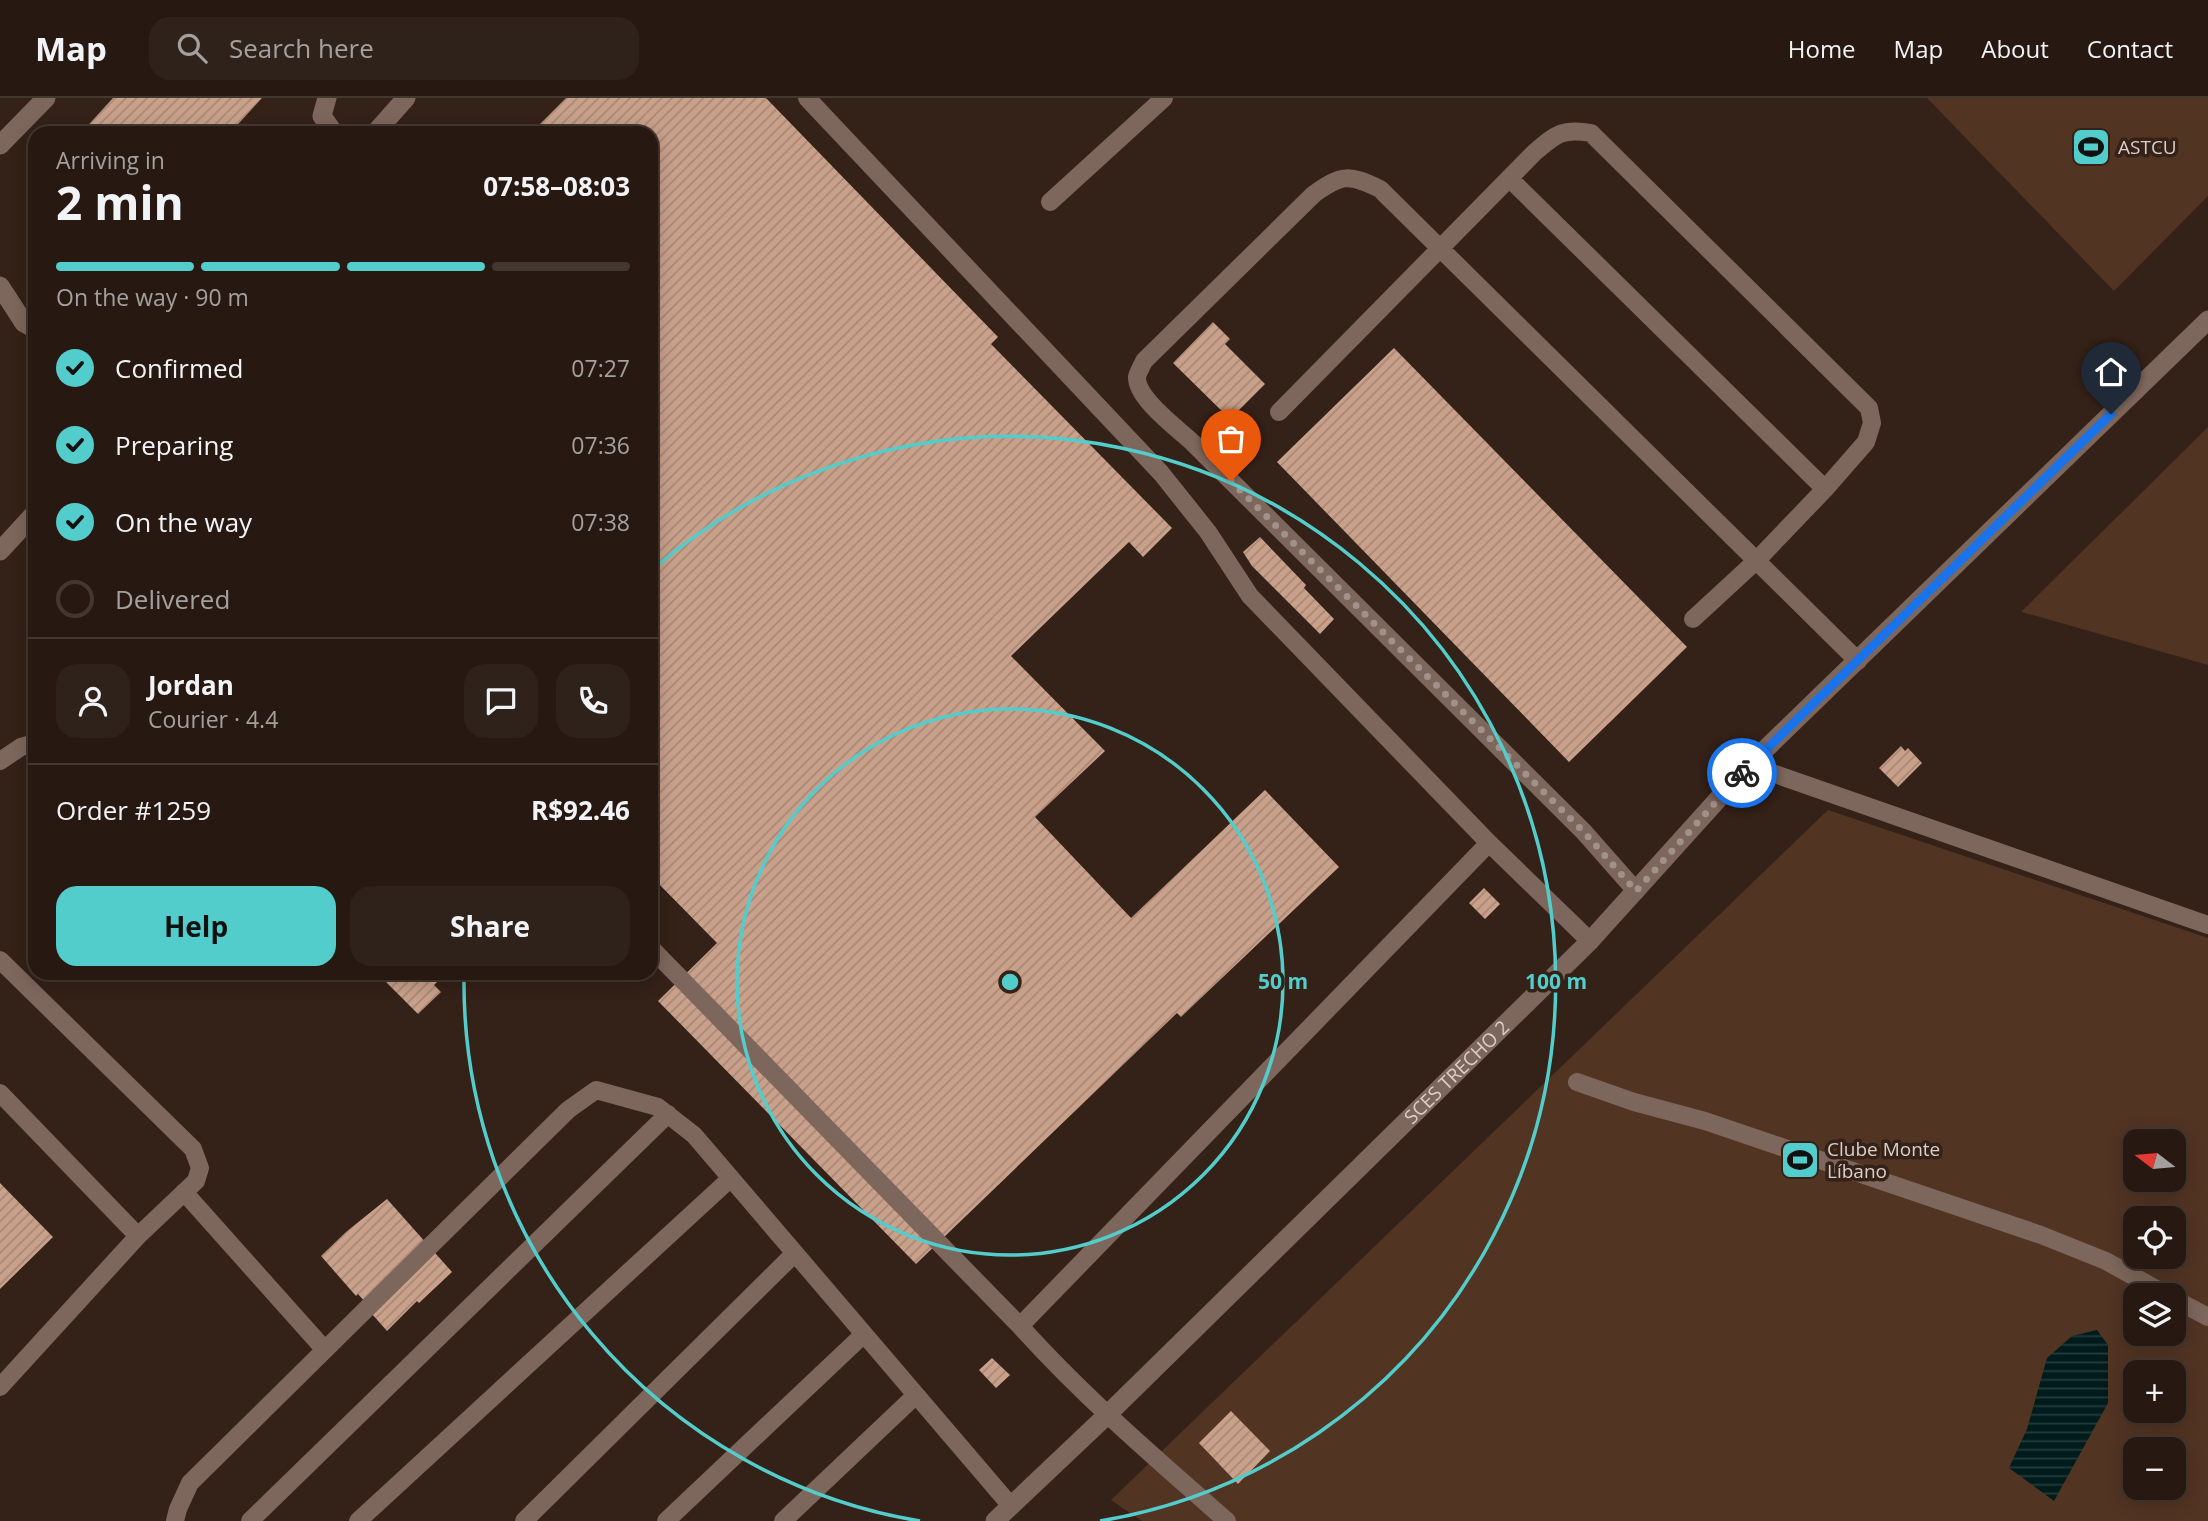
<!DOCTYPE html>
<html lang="en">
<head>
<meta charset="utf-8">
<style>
	body { margin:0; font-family:"Open Sans",sans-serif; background:#2f221a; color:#f1f3f6; height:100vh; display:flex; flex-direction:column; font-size:26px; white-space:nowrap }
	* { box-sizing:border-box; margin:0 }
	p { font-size:23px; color:#a4a09f }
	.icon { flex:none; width:38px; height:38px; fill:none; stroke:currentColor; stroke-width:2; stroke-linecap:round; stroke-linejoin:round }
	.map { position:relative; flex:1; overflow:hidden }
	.panel { position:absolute; left:28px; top:28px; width:630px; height:854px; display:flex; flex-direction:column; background:#271911; border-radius:21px; box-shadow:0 4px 18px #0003,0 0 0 2px #433831 }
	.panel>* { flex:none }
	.needle { width:46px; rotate:286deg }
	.fabs { position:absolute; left:2123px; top:1031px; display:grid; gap:14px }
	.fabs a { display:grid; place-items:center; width:63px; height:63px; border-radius:14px; background:#271911; box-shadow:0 4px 18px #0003,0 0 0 2px #433831; font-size:35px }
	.pin { position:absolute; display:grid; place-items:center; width:60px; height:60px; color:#fff; margin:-72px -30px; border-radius:50% 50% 50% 0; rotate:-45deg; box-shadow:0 0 7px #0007 }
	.pin .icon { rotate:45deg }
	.courier { position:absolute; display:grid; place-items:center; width:70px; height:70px; margin:-35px; border:5px solid #1a73e8; border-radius:50%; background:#fff; color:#222; box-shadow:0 2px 9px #0007 }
	.overview em { font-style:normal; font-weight:700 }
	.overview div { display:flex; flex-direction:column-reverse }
	.overview { display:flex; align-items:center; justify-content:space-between; height:119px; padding:0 28px }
	h1 { font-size:46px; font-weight:700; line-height:52px }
	.bar { display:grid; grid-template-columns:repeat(4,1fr); gap:10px 7px; align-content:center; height:84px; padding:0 28px }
	.bar i { height:9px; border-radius:5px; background:#433831 }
	.bar .on { background:#53cdcb }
	.bar p { grid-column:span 4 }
	.line { display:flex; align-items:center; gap:18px; padding:0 28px; border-top:2px solid #433831 }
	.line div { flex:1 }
	.round { display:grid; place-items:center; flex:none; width:74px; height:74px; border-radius:21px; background:#2f221a }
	ol { padding:0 28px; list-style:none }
	li { display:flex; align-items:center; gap:21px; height:77px }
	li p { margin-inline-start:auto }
	li .icon { padding:7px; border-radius:50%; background:#53cdcb; color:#111; stroke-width:4 }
	li:last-child { color:#a4a09f }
	li i { width:38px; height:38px; border:4px solid #433831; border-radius:50% }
	.primary-button { display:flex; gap:14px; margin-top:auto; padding:14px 28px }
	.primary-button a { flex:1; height:80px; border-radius:21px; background:#53cdcb; color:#111; font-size:28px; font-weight:700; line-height:80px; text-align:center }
	.primary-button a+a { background:#2f221a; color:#f1f3f6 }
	header { display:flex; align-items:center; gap:42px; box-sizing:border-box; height:98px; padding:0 35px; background:#271911; border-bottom:2px solid #433831 }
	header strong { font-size:33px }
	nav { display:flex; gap:38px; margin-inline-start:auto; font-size:24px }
	.search { width:490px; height:63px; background:#2f221a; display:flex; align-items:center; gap:18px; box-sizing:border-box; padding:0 24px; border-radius:21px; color:#a4a09f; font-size:26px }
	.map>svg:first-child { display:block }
	.pitch { fill:#523423; fill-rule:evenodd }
	.water { fill:url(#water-rules) }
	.building { fill:url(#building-hatch) }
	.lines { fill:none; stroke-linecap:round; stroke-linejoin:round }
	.service { stroke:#7d665b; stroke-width:18 }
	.minor { stroke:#7d665b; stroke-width:19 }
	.tertiary { stroke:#7d665b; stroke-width:19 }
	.done { stroke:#a19189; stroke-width:7; stroke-dasharray:0 12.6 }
	.route { stroke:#1a73e8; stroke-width:9 }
	.ring { fill:none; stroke:#53cdcb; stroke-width:3.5 }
	.labels { text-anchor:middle; stroke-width:7; stroke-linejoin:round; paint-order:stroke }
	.poi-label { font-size:19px; fill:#dbcec7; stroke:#342117; text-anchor:start }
	.street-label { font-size:19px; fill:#dbcec7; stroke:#342117 }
	.centre { fill:#53cdcb; stroke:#342117; stroke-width:3.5 }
	.ring-label { font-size:21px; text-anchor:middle; font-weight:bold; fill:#53cdcb; stroke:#342117; stroke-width:7; stroke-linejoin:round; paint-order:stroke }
</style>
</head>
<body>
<header>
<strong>Map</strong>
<div class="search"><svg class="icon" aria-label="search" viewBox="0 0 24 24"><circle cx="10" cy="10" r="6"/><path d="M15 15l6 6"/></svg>Search here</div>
<nav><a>Home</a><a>Map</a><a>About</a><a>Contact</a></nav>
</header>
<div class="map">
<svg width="2208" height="1423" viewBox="0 0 2208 1423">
	<defs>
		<pattern id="water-rules" width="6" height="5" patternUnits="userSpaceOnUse" patternTransform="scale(1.75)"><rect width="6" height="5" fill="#001b1b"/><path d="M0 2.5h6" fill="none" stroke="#253b3b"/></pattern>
		<pattern id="building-hatch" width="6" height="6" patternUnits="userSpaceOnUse" patternTransform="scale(1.75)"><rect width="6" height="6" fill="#c9a08a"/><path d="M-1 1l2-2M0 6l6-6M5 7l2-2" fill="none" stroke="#a78876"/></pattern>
	</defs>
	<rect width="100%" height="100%" fill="#342117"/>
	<path class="pitch" d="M 1927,0 L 2208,0 L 2208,98 L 2114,193 Z
		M 2208,329 L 2208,567 L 2022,514 L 2022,513 Z
		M 1828,712 L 2208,840 L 2208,1423 L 1142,1423 L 1111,1402 ZM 2135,1043 L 2174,1043 L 2174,1082 L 2135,1082 ZM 2135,1120 L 2174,1120 L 2174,1158 L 2135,1158 ZM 2135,1197 L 2174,1197 L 2174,1236 L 2135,1236 ZM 2135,1274 L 2174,1274 L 2174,1312 L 2135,1312 ZM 2135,1351 L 2174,1351 L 2174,1390 L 2135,1390 Z"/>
	<path class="water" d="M 2097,1232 L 2108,1247 L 2108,1305 L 2054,1403 L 2009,1370 L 2027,1331 L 2047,1260 L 2072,1238 Z"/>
	<path class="building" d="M 113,0 L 262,0 L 230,35 L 81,35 Z
		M 566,0 L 766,0 L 998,239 L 991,246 L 1172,430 L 1143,459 L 1129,444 L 1011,558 L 1105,653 L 1035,719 L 1131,820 L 1265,692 L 1339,769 L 1181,919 L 1177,915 L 916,1166 L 658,903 L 717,845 L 651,778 L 651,35 L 531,35 Z
		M 1213,224 L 1230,241 L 1225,246 L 1265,286 L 1230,321 L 1173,265 Z
		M 1394,250 L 1687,549 L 1569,664 L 1277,364 Z
		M 1260,439 L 1306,487 L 1304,490 L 1334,521 L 1320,536 L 1252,468 L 1243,454 Z
		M 1901,648 L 1905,653 L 1908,650 L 1922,665 L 1898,689 L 1879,670 Z
		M 1484,790 L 1500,806 L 1485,821 L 1469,805 Z
		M 377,875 L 446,875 L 434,887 L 441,894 L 418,916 Z
		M 0,1085 L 53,1139 L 0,1191 Z
		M 387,1101 L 452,1174 L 419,1205 L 417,1203 L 387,1233 L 364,1207 L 366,1205 L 358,1196 L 356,1198 L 321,1158 L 346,1134 Z
		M 992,1260 L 1010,1277 L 996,1290 L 979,1272 Z
		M 1231,1313 L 1270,1353 L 1238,1386 L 1199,1345 Z"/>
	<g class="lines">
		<path class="service" d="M 807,0 L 1161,375 L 1208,434 L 1250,498 L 1489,745 L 1020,1228 C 1084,1299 1155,1360 1227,1423
			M 1509,80 L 1825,391
			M 1050,104 L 1164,0
			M 1279,314 L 1535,54 C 1556,36 1563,30 1591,35 L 1869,310 L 1872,325 L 1866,344 L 1825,391 L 1757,462 L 1693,521
			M 0,663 L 21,649 L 35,645
			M 1749,667 L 2208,827
			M 1489,745 L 1590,843
			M 1636,793 L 1584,734 L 1192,344 C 1177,330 1136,300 1137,279 C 1138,274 1142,268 1144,263 L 1314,96 C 1342,76 1349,76 1380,91 L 1858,563
			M 651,850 L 1020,1228
			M 0,862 L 193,1051 L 200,1070 L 196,1083 L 138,1138 L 0,1289
			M 1577,984 L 1634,1004 L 1705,1023 L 2041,1137 L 2106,1163 L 2167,1197
			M 0,995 L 138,1138
			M 184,1094 L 325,1252
			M 2174,1201 L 2208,1219
			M 175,1423 L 178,1411 L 190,1385 L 568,1012 L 596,992 L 658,1009 L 694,1037 L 1011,1408
			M 250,1423 L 668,1016
			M 358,1423 L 731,1080
			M 524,1423 L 795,1155
			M 666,1423 L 864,1236
			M 783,1423 L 916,1297"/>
		<path class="minor" d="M 327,0 L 322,18 L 334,35
			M 0,47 L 46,0
			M 0,188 L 24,225 L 35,231"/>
		<g class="tertiary">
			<path d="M 375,35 L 406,0"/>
			<path d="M 0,453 L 35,415"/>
			<path id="s1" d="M 995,1423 L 1107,1317 L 1590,843 L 1749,667 L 2208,222"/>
		</g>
	</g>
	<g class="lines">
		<path class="done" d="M 1231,383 L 1584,734 L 1636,793 L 1742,675"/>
		<path class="route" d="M 1742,675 L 2111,316"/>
	</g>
	<g class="ring">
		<circle cx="1010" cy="884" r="273"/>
		<path d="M920 1423A546 546 0 0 1 464 879M652 472A546 546 0 1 1 1100 1423"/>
	</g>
	<defs>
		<symbol id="stadium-square" viewBox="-11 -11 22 22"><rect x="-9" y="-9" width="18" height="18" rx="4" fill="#53cdcb" stroke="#342117"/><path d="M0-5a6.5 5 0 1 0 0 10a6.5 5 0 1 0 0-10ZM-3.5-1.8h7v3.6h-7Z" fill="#111"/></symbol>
	</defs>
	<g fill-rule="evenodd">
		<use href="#stadium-square" x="2069" y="27" width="44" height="44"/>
		<use href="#stadium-square" x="1778" y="1040" width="44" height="44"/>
	</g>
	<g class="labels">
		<g class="poi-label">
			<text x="2118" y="56">ASTCU</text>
			<text x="1827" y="1058">Clube Monte<tspan x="1827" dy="22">Líbano</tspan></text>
		</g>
		<g class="street-label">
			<text dy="7" stroke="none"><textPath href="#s1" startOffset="644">SCES TRECHO 2</textPath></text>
		</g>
	</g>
	<circle cx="1010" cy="884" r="10" class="centre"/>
	<g class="ring-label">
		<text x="1283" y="891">50 m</text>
		<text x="1556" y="891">100 m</text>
	</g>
</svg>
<div class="fabs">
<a><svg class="needle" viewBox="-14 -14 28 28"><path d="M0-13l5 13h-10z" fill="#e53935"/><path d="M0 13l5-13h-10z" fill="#a4a09f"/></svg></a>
<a><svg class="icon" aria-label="locate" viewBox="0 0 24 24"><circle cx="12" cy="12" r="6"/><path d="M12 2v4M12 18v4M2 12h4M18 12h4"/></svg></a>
<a><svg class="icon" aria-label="layers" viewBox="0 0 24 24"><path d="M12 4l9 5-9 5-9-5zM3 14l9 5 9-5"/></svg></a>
<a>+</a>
<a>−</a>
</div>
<div class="pin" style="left:1231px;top:383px;background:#ea580c"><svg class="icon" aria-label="bag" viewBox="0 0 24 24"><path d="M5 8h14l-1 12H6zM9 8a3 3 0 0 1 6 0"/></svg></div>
<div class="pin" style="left:2111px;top:316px;background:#1f2937"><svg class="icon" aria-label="home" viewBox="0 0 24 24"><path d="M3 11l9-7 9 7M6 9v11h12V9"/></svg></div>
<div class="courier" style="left:1742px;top:675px"><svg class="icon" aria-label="bike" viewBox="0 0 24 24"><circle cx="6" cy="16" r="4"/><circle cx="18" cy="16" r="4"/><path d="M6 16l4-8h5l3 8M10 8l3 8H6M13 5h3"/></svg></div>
<section class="panel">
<div class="overview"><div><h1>2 min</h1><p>Arriving in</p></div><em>07:58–08:03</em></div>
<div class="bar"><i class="on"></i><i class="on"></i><i class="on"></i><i></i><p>On the way · 90 m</p></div>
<ol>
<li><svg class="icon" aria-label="check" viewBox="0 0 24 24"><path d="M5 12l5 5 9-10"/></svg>Confirmed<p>07:27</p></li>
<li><svg class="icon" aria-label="check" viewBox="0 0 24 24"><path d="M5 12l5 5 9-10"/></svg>Preparing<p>07:36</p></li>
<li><svg class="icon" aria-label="check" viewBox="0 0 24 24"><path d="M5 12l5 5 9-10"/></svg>On the way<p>07:38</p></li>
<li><i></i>Delivered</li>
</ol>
<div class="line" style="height:126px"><a class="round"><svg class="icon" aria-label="person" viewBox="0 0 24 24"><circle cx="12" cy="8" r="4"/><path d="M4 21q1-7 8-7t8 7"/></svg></a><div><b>Jordan</b><p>Courier · 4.4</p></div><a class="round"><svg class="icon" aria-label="chat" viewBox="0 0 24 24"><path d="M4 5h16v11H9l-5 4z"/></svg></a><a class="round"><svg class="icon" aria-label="phone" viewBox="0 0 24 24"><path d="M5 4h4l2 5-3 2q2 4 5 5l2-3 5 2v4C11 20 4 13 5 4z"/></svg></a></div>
<div class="line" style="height:91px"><div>Order #1259</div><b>R$92.46</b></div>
<div class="primary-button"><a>Help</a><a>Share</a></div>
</section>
</div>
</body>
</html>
